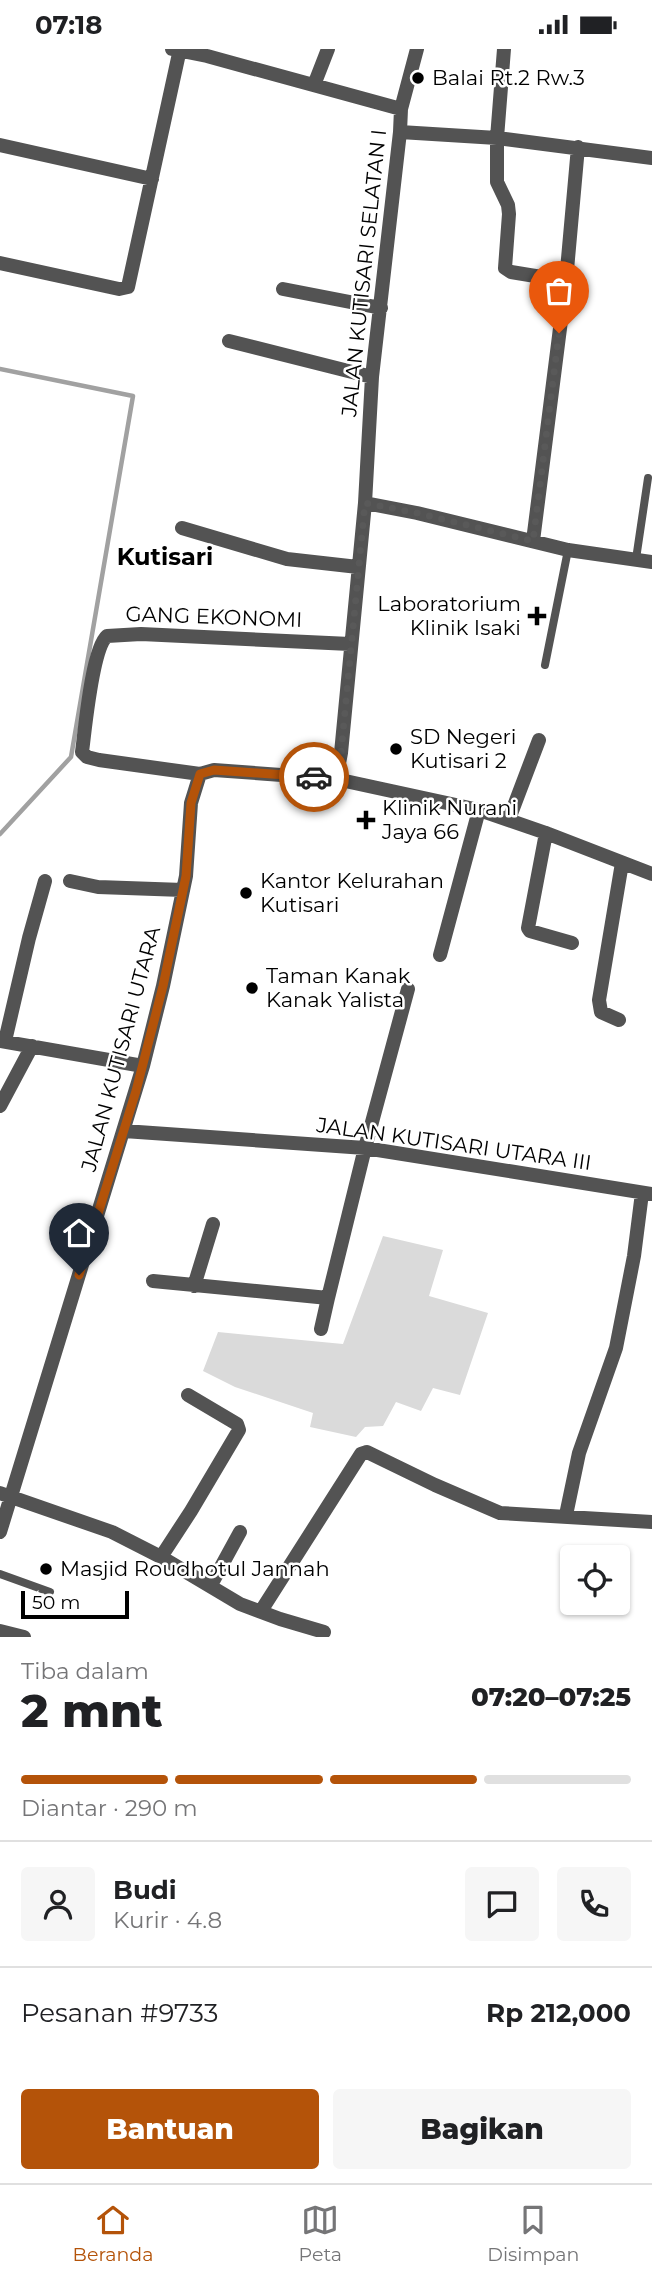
<!DOCTYPE html>
<html lang="id">
<head>
<meta charset="utf-8">
<style>
	body { margin:0; font-family:Montserrat,sans-serif; background:#f6f6f6; color:#202124; height:100vh; display:flex; flex-direction:column; font-size:26px; white-space:nowrap }
	* { box-sizing:border-box; margin:0 }
	p { font-size:23px; color:#757577 }
	.icon { flex:none; width:38px; height:38px; fill:none; stroke:currentColor; stroke-width:2; stroke-linecap:round; stroke-linejoin:round }
	.map { position:relative; height:1588px; overflow:hidden }
	.details { display:flex; flex-direction:column; background:#fff; flex:1 }
	.details>* { flex:none }
	.fabs { position:absolute; left:560px; top:1496px; display:grid; gap:14px }
	.fabs a { display:grid; place-items:center; width:70px; height:70px; border-radius:7px; background:#fff; box-shadow:0 2px 5px #0004; font-size:35px }
	.scale { position:absolute; left:21px; bottom:18px; width:108px; box-sizing:border-box; padding-left:7px; border:4px solid #000; border-top:0; font-size:19px; line-height:24px; white-space:nowrap; color:#000; -webkit-text-stroke:5px #fff; paint-order:stroke }
	.pin { position:absolute; display:grid; place-items:center; width:60px; height:60px; color:#fff; margin:-72px -30px; border-radius:50% 50% 50% 0; rotate:-45deg; box-shadow:0 0 7px #0007 }
	.pin .icon { rotate:45deg }
	.courier { position:absolute; display:grid; place-items:center; width:70px; height:70px; margin:-35px; border:5px solid #b45309; border-radius:50%; background:#fff; color:#222; box-shadow:0 2px 9px #0007 }
	.overview em { font-style:normal; font-weight:800 }
	.overview div { display:flex; flex-direction:column-reverse }
	.overview { display:flex; align-items:center; justify-content:space-between; height:119px; padding:0 21px }
	h1 { font-size:46px; font-weight:800; line-height:52px }
	.bar { display:grid; grid-template-columns:repeat(4,1fr); gap:10px 7px; align-content:center; height:84px; padding:0 21px }
	.bar i { height:9px; border-radius:5px; background:#e0e0e0 }
	.bar .current { background:#b45309 }
	.bar p { grid-column:span 4 }
	.line { display:flex; align-items:center; gap:18px; padding:0 21px; border-top:2px solid #e0e0e0 }
	.line div { flex:1 }
	.round { display:grid; place-items:center; flex:none; width:74px; height:74px; border-radius:7px; background:#f6f6f6 }
	.button { display:flex; gap:14px; margin-top:auto; padding:14px 21px }
	.button a { flex:1; height:80px; border-radius:7px; background:#b45309; color:#fff; font-size:28px; font-weight:800; line-height:80px; text-align:center }
	.button a+a { background:#f6f6f6; color:#202124 }
	.status { display:flex; justify-content:space-between; align-items:center; height:49px; padding:0 35px; background:#fff; direction:ltr }
	.status svg { height:19px; fill:currentColor }
	.tabs { display:flex; justify-content:space-around; align-items:center; height:98px; border-top:2px solid #e0e0e0; background:#fff; font-size:19px; color:#757577 }
	.tabs a { display:grid; justify-items:center; gap:4px }
	.tabs .current { color:#b45309 }
	.map>svg:first-child { display:block }
	.green { fill:#dadada }
	.lines { fill:none; stroke-linecap:round; stroke-linejoin:round }
	.stream { stroke:#a1a1a1; stroke-width:4.5 }
	.lane { stroke:#535353; stroke-width:8 }
	.street { stroke:#535353; stroke-width:14 }
	.done { stroke:#595959; stroke-width:7; stroke-dasharray:0 12.6 }
	.route { stroke:#b45309; stroke-width:9 }
	.poi-dot { fill:#000; stroke:#fff; stroke-width:2.5 }
	.labels { text-anchor:middle; stroke-width:5; stroke-linejoin:round; paint-order:stroke }
	.poi-label { font-size:21px; fill:#000; stroke:#fff; text-anchor:start }
	.street-label { font-size:21px; fill:#000; stroke:#fff }
	.quarter-label { font-size:24px; font-weight:bold; fill:#000; stroke:#fff }
</style>
</head>
<body>
<div class="status"><b>07:18</b><svg viewBox="0 0 49 12"><path d="M0 12V9h3v3zM5 12V6h3v6zM10 12V3h3v9zM15 12V0h3v12zM26 1h20v11H26zM47 4h2v5h-2z"/></svg></div>
<div class="map">
<svg width="652" height="1588" viewBox="0 0 652 1588">
	<rect width="100%" height="100%" fill="#fff"/>
	<path class="green" d="M 383,1187 L 443,1201 L 429,1247 L 488,1264 L 460,1346 L 433,1339 L 421,1362 L 396,1353 L 383,1377 L 365,1378 L 356,1388 L 310,1378 L 313,1364 L 235,1338 L 203,1322 L 218,1283 L 343,1295 Z"/>
	<g class="lines">
		<path class="stream" d="M 0,320 L 133,347 L 71,708 L 0,785"/>
		<path class="lane" d="M 636,510 L 648,429
			M 545,616 L 568,501
			M 0,1525 L 50,1543"/>
		<path class="street" d="M 172,0 L 207,7 L 401,60
			M 504,0 L 497,89 L 497,133 L 508,156 L 509,165 L 505,219 L 511,223 L 566,232
			M 314,36 L 328,0
			M 400,83 L 497,89 L 652,109
			M 0,96 L 152,130
			M 0,214 L 119,240 L 128,238 L 180,0
			M 283,240 L 381,259
			M 229,292 L 372,328
			M 365,454 L 372,328 L 400,83 L 401,60 L 417,0
			M 182,479 L 287,510 L 358,518
			M 533,492 L 566,232 L 578,98
			M 350,595 L 141,585 L 107,587 C 92,600 85,681 82,703 L 87,708 L 99,711 L 200,725 L 214,721 L 336,730 L 341,704 L 365,454 L 417,464 L 568,501 L 652,513
			M 336,730 L 479,761 L 546,784 L 652,825
			M 509,770 L 539,691
			M 546,784 L 528,879 L 530,882 L 572,894
			M 70,832 L 98,838 L 183,841
			M 440,906 L 479,761
			M 619,971 L 601,963 L 599,951 L 622,814
			M 0,992 L 143,1017
			M 5,992 L 29,889 L 45,832
			M 0,1057 L 32,997
			M 124,1082 L 365,1099 L 652,1145
			M 153,1232 L 328,1249 L 365,1099 L 408,940
			M 194,1237 L 213,1175
			M 321,1280 L 328,1249
			M 0,1444 L 112,1483 L 161,1508 L 240,1555 L 280,1570 L 324,1583
			M 566,1466 L 579,1404 L 616,1299 L 634,1207 L 642,1144
			M 0,1483 L 143,1017 L 163,937 L 186,827 L 191,754 L 200,725
			M 161,1508 L 191,1462 L 239,1381 L 237,1375 L 188,1346
			M 211,1536 L 240,1483
			M 261,1562 L 361,1405 L 367,1403 L 435,1436 L 500,1464 L 652,1473
			M 0,1582 L 24,1588"/>
	</g>
	<g class="lines">
		<path class="done" d="M 314,728 L 336,730 L 341,704 L 365,454 L 417,464 L 533,492 L 559,284"/>
		<path class="route" d="M 79,1226 L 136,1042 L 163,937 L 186,827 L 191,754 L 200,725 L 214,721 L 314,728"/>
	</g>
	<g class="poi-dot">
		<circle cx="418" cy="29" r="7"/>
		<path d="M533.5 556.5h7v7h7v7h-7v7h-7v-7h-7v-7h7z"/>
		<circle cx="396" cy="700" r="7"/>
		<path d="M362.5 760.5h7v7h7v7h-7v7h-7v-7h-7v-7h7z"/>
		<circle cx="246" cy="844" r="7"/>
		<circle cx="252" cy="939" r="7"/>
		<circle cx="46" cy="1520" r="7"/>
	</g>
	<g class="labels">
		<g class="poi-label">
			<text x="432" y="36">Balai Rt.2 Rw.3</text>
			<text x="521" y="562" text-anchor="end">Laboratorium<tspan x="521" dy="24">Klinik Isaki</tspan></text>
			<text x="410" y="695">SD Negeri<tspan x="410" dy="24">Kutisari 2</tspan></text>
			<text x="382" y="766">Klinik Nurani<tspan x="382" dy="24">Jaya 66</tspan></text>
			<text x="260" y="839">Kantor Kelurahan<tspan x="260" dy="24">Kutisari</tspan></text>
			<text x="266" y="934">Taman Kanak<tspan x="266" dy="24">Kanak Yalista</tspan></text>
			<text x="60" y="1527">Masjid Roudhotul Jannah</text>
		</g>
		<g class="street-label">
			<text transform="translate(364 224) rotate(-84)" y="7">JALAN KUTISARI SELATAN I</text>
			<text transform="translate(214 568) rotate(2)" y="7">GANG EKONOMI</text>
			<text transform="translate(121 1000) rotate(-75)" y="7">JALAN KUTISARI UTARA</text>
			<text transform="translate(454 1095) rotate(8)" y="7">JALAN KUTISARI UTARA III</text>
		</g>
		<g class="quarter-label">
			<text x="165" y="516">Kutisari</text>
		</g>
	</g>
</svg>
<div class="fabs">
<a><svg class="icon" aria-label="locate" viewBox="0 0 24 24"><circle cx="12" cy="12" r="6"/><path d="M12 2v4M12 18v4M2 12h4M18 12h4"/></svg></a>
</div>
<div class="scale">50 m</div>
<div class="pin" style="left:559px;top:284px;background:#ea580c"><svg class="icon" aria-label="bag" viewBox="0 0 24 24"><path d="M5 8h14l-1 12H6zM9 8a3 3 0 0 1 6 0"/></svg></div>
<div class="pin" style="left:79px;top:1226px;background:#1f2937"><svg class="icon" aria-label="home" viewBox="0 0 24 24"><path d="M3 11l9-7 9 7M6 9v11h12V9"/></svg></div>
<div class="courier" style="left:314px;top:728px"><svg class="icon" aria-label="car" viewBox="0 0 24 24"><path d="M5 17H2v-5l4-1 3-4h7l3 4 3 1v5h-3M9 17h6M6 11h13"/><circle cx="7" cy="17" r="2"/><circle cx="17" cy="17" r="2"/></svg></div>
</div>
<section class="details">
<div class="overview"><div><h1>2 mnt</h1><p>Tiba dalam</p></div><em>07:20–07:25</em></div>
<div class="bar"><i class="current"></i><i class="current"></i><i class="current"></i><i></i><p>Diantar · 290 m</p></div>
<div class="line" style="height:126px"><a class="round"><svg class="icon" aria-label="person" viewBox="0 0 24 24"><circle cx="12" cy="8" r="4"/><path d="M4 21q1-7 8-7t8 7"/></svg></a><div><b>Budi</b><p>Kurir · 4.8</p></div><a class="round"><svg class="icon" aria-label="chat" viewBox="0 0 24 24"><path d="M4 5h16v11H9l-5 4z"/></svg></a><a class="round"><svg class="icon" aria-label="phone" viewBox="0 0 24 24"><path d="M5 4h4l2 5-3 2q2 4 5 5l2-3 5 2v4C11 20 4 13 5 4z"/></svg></a></div>
<div class="line" style="height:91px"><div>Pesanan #9733</div><b>Rp 212,000</b></div>
<div class="button"><a>Bantuan</a><a>Bagikan</a></div>
</section>
<nav class="tabs">
<a class="current"><svg class="icon" aria-label="home" viewBox="0 0 24 24"><path d="M3 11l9-7 9 7M6 9v11h12V9"/></svg>Beranda</a>
<a><svg class="icon" aria-label="map" viewBox="0 0 24 24"><path d="M3 6l6-2 6 2 6-2v14l-6 2-6-2-6 2zM9 4v14M15 6v14"/></svg>Peta</a>
<a><svg class="icon" aria-label="saved" viewBox="0 0 24 24"><path d="M7 4h10v16l-5-4-5 4z"/></svg>Disimpan</a>
</nav>
</body>
</html>
